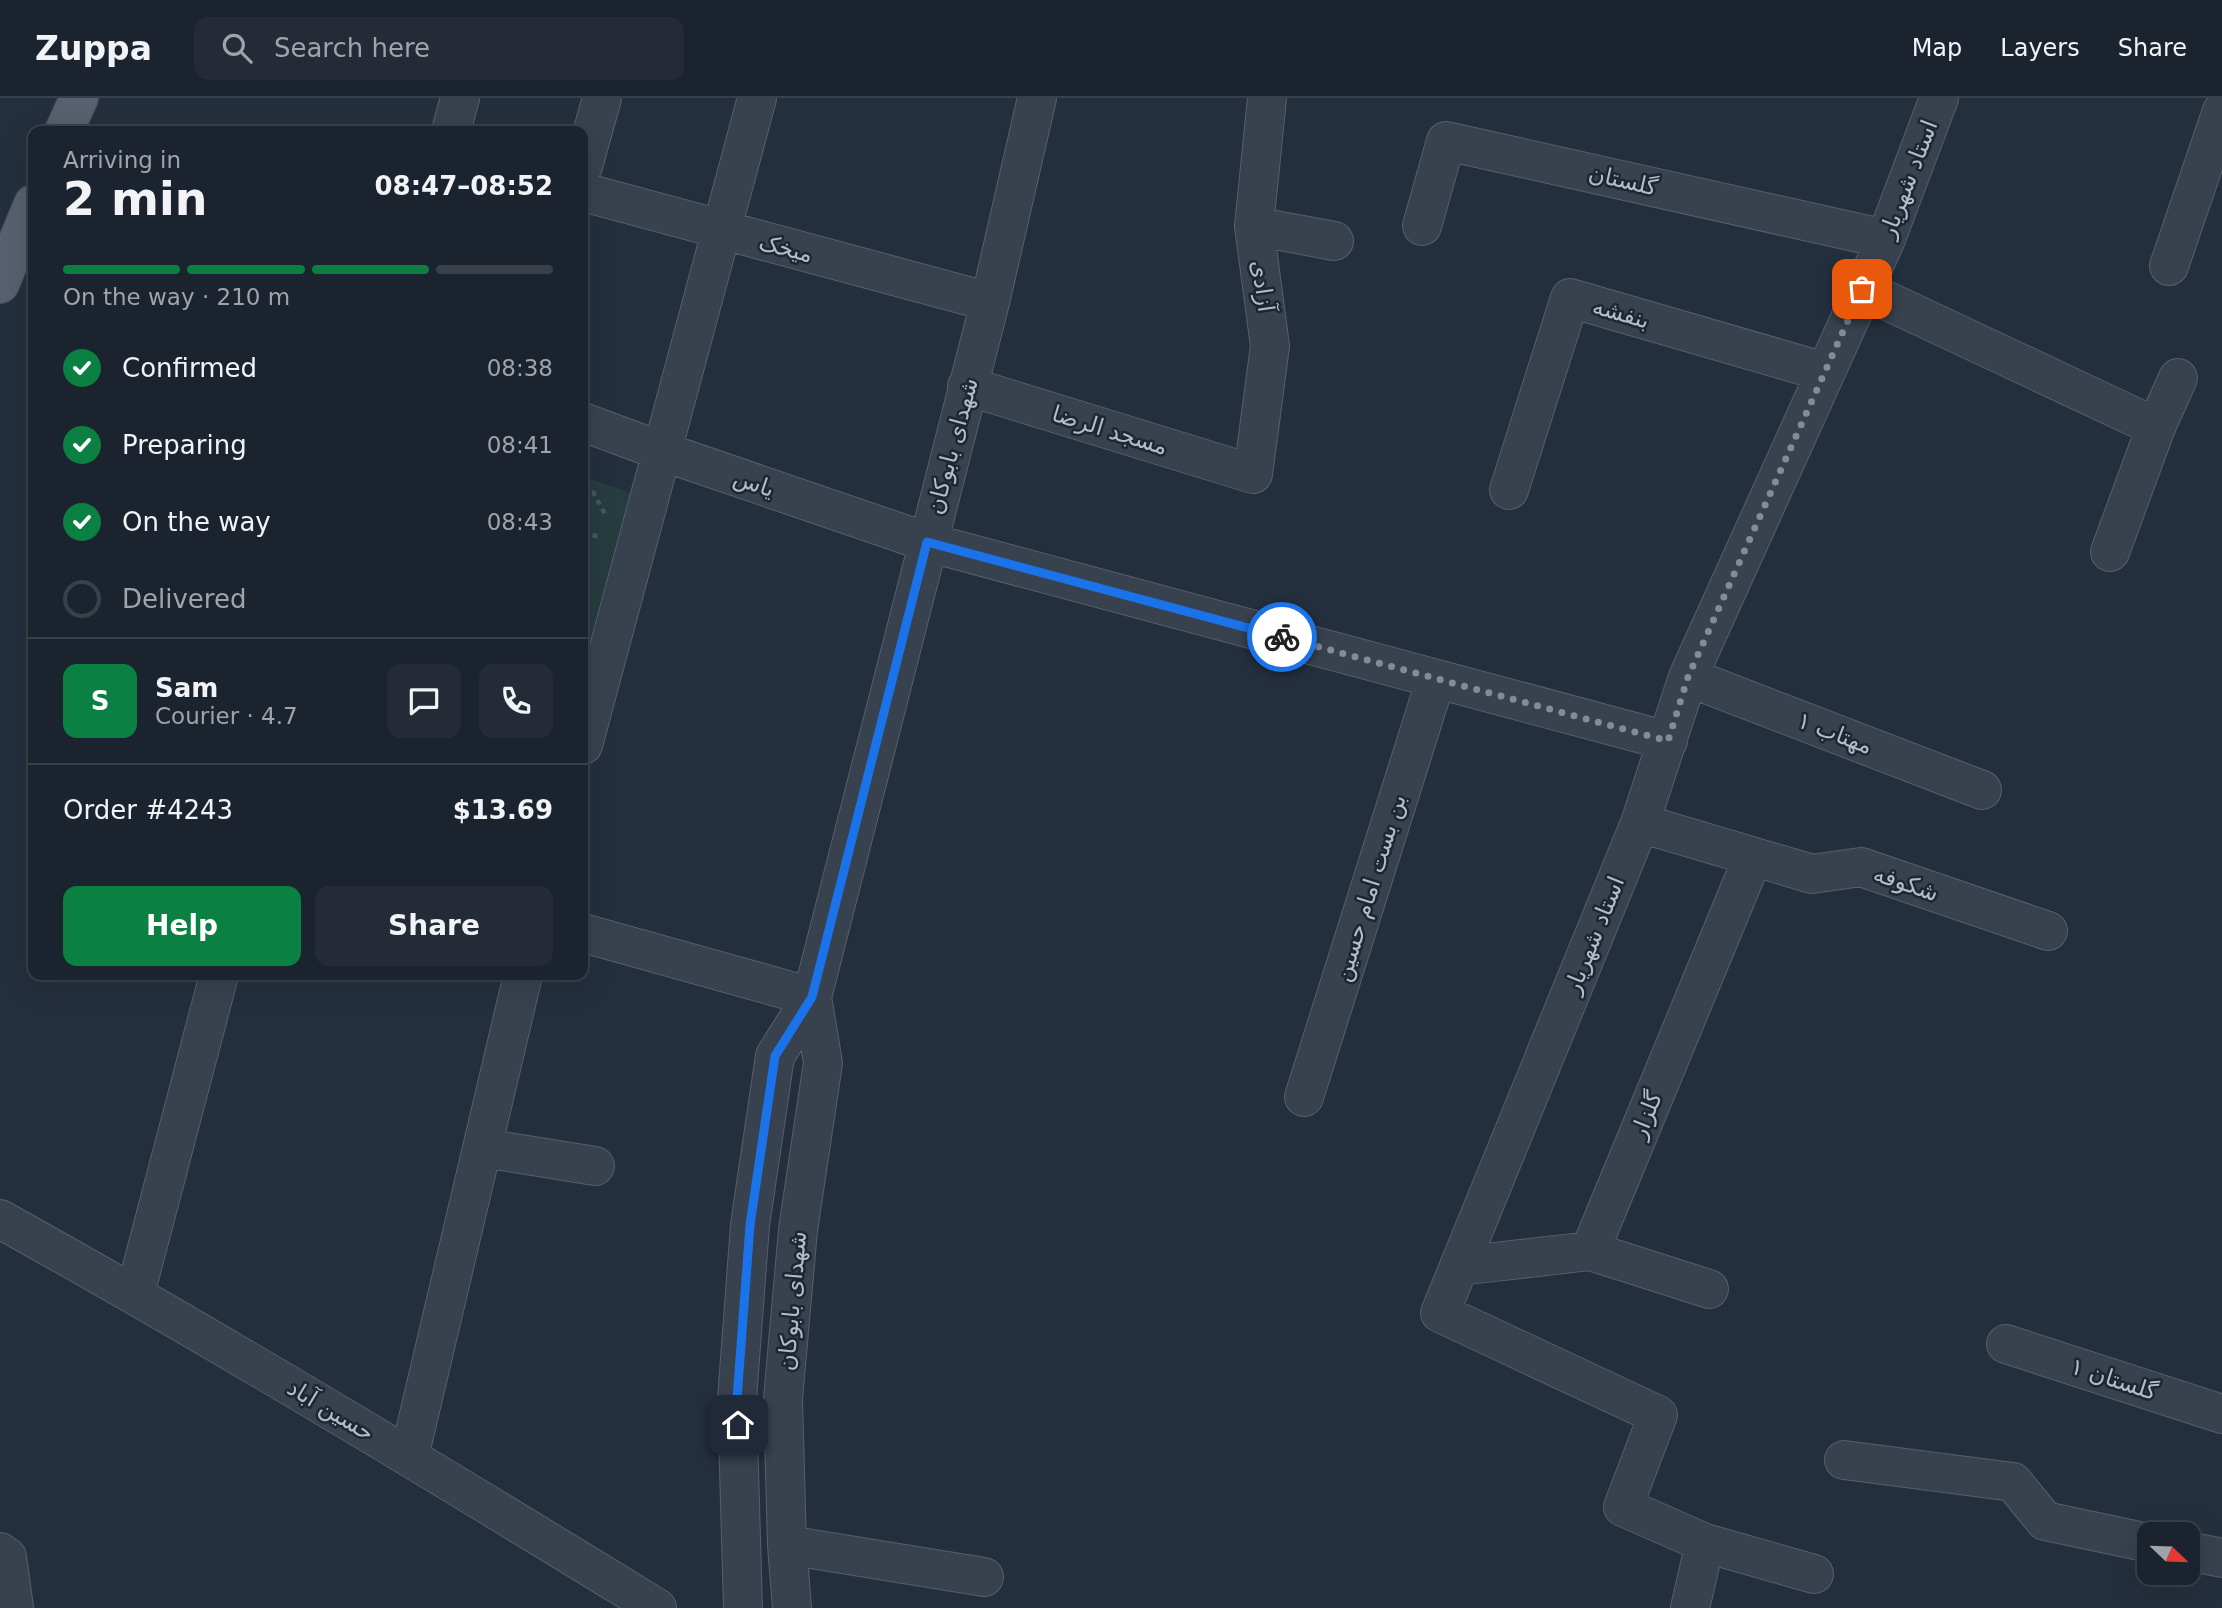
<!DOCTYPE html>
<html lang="en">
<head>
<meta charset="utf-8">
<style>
	body { margin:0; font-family:"DejaVu Sans",Cairo,sans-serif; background:#242b36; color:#f1f3f6; height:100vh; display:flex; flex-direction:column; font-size:26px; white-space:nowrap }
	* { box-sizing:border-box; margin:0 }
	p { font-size:23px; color:#a0a4aa }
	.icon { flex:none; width:38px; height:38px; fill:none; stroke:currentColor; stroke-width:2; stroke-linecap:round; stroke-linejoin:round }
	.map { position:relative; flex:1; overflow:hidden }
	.side { position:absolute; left:28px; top:28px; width:560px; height:854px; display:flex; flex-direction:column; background:#1b232e; border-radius:14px; box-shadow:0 7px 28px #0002,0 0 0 2px #39404a }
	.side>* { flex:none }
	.needle { width:46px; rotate:113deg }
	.buttons { position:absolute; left:2137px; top:1424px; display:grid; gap:14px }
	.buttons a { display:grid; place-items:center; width:63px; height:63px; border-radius:14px; background:#1b232e; box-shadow:0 7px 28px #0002,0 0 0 2px #39404a; font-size:35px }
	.pin { position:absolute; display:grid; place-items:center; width:60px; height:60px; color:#fff; margin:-30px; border-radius:14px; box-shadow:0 4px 10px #0006 }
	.courier { position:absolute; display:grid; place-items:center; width:70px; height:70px; margin:-35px; border:5px solid #1a73e8; border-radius:50%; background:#fff; color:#222; box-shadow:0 2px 9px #0007 }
	.head em { font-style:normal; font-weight:800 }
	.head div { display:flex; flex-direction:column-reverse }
	.head { display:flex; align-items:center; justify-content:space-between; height:119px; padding:0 35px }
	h1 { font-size:46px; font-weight:800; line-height:52px }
	.bar { display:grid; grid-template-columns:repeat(4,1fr); gap:10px 7px; align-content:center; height:84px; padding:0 35px }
	.bar i { height:9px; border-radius:5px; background:#39404a }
	.bar .selected { background:#0b8043 }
	.bar p { grid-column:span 4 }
	.line { display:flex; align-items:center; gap:18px; padding:0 35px; border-top:2px solid #39404a }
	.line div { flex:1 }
	.round { display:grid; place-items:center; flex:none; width:74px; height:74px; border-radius:14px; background:#242b36 }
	ol { padding:0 35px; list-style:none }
	li { display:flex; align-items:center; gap:21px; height:77px }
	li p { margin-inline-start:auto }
	li .icon { padding:7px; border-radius:50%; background:#0b8043; color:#fff; stroke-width:4 }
	li:last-child { color:#a0a4aa }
	li i { width:38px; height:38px; border:4px solid #39404a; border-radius:50% }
	.cta { display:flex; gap:14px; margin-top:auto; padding:14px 35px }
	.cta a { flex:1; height:80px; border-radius:14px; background:#0b8043; color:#fff; font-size:28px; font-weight:800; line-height:80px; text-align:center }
	.cta a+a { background:#242b36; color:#f1f3f6 }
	header { display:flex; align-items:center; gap:42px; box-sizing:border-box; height:98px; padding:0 35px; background:#1b232e; border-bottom:2px solid #39404a }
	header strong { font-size:33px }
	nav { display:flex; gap:38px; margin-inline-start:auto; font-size:24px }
	.search { width:490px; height:63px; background:#242b36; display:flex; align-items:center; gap:18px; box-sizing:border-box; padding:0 24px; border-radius:14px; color:#a0a4aa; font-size:26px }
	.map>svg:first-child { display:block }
	.green { fill:#263c3f }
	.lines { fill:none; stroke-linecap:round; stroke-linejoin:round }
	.minor-casing { stroke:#565f6c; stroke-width:40 }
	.major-casing { stroke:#414a57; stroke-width:40 }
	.path { stroke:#44595c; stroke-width:4.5; stroke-dasharray:5 5; stroke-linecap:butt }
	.minor { stroke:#38414e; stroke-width:38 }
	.major { stroke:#56606e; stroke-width:38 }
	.done { stroke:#828b98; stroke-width:7; stroke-dasharray:0 12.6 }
	.route { stroke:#1a73e8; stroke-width:9 }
	.labels { text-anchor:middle; stroke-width:5; stroke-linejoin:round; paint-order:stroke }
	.street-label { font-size:23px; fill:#b4bcc9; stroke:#1d2633 }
</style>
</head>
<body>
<header>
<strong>Zuppa</strong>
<div class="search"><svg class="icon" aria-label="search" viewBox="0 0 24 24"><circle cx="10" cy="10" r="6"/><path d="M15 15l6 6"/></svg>Search here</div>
<nav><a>Map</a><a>Layers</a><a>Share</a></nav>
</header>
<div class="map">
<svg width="2222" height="1510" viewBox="0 0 2222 1510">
	<rect width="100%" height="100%" fill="#242f3e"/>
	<path class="green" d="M 583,378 L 642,399 L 583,604 Z"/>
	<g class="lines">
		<defs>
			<path id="minor" d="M 451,33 L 460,0
				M 583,68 L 602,0
				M 583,94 L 990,204
				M 1254,128 L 1334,143
				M 1422,128 L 1446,43 L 1886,141
				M 2169,168 L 2222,13
				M 1862,191 L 2156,329
				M 967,288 L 1253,376 L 1270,248 L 1254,128 L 1267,0
				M 583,324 L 661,353 L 927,444 L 1668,643
				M 1509,392 L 1570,200 L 1825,274
				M 2110,454 L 2156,329 L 2178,280
				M 1688,579 L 1982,692
				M 583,647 L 757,0
				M 1640,725 L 1812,776 L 1861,769 L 2048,833
				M 583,835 L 812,899
				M 1304,999 L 1436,581
				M 483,1050 L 595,1068
				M 0,1121 C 223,1245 440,1377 657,1510
				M 1590,1153 L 1709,1191
				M 1459,1168 L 1590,1153 L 1753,759
				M 135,1196 L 219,877
				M 2006,1246 L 2222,1316
				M 409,1359 L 523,877
				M 1844,1362 L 2013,1384 L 2045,1423 L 2149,1445
				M 1705,1445 L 1814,1476
				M 787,1447 L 984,1479
				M 2188,1453 L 2222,1460
				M 0,1454 L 7,1459 L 14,1510
				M 743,1510 L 737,1301 L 750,1127 L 775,958 L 812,899 L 990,204 L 1037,0
				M 792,1510 L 787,1447 L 783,1301 L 798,1132 L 823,965 L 812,899
				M 1690,1510 L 1705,1445 L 1623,1409 L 1658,1317 L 1440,1215 L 1640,725 L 1688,579 L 1886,141 L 1939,0"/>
			<path id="major" d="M 64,33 L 79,0
				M 0,186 L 33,106"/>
		</defs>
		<use href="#minor" class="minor-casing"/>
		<use href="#major" class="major-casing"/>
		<path class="path" d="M 583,390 L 593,394 L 605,416
			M 583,434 L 599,439"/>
		<use href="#minor" class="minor"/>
		<use href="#major" class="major"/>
	</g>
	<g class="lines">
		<path class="done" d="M 1282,539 L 1668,643 L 1688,579 L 1862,191"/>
		<path class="route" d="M 738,1327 L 737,1301 L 750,1127 L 775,958 L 812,899 L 927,444 L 1282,539"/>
	</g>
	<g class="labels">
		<g class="street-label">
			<text transform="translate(1908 81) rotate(-69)" y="8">استاد شهریار</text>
			<text transform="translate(1623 82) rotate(13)" y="8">گلستان</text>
			<text transform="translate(786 150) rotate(15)" y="8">میخک</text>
			<text transform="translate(1263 188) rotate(82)" y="8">آزادی</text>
			<text transform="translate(1621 215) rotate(16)" y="8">بنفشه</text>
			<text transform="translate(1110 332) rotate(17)" y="8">مسجد الرضا</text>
			<text transform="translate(952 348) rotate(-75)" y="8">شهدای بابوکان</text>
			<text transform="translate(754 385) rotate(19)" y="8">یاس</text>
			<text transform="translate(1835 635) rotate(21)" y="8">مهتاب ۱</text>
			<text transform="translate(1906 785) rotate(19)" y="8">شکوفه</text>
			<text transform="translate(1370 790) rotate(-73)" y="8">بن بست امام حسین</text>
			<text transform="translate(1594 837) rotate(-68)" y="8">استاد شهریار</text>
			<text transform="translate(1646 1017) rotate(-68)" y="8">گلزار</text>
			<text transform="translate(792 1203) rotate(-85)" y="8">شهدای بابوکان</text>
			<text transform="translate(2114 1281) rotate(18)" y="8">گلستان ۱</text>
			<text transform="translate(331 1312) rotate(31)" y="8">حسین آباد</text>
		</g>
	</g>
</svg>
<div class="buttons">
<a><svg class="needle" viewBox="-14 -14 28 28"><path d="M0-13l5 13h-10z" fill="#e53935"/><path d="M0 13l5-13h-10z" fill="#a0a4aa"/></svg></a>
</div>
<div class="pin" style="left:1862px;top:191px;background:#ea580c"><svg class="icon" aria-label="bag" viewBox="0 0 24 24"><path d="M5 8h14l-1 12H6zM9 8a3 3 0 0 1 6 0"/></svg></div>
<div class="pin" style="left:738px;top:1327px;background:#1f2937"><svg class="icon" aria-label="home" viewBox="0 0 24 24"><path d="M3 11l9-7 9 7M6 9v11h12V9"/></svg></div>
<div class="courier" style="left:1282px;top:539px"><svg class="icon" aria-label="bike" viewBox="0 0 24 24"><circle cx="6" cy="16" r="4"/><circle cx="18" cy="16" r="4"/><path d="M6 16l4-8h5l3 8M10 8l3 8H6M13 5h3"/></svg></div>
<section class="side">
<div class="head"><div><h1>2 min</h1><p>Arriving in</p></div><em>08:47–08:52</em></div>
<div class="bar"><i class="selected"></i><i class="selected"></i><i class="selected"></i><i></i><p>On the way · 210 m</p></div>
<ol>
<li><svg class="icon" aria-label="check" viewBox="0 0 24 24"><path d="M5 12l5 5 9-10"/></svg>Confirmed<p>08:38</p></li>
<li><svg class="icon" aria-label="check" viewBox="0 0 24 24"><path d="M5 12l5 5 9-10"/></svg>Preparing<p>08:41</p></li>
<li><svg class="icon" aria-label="check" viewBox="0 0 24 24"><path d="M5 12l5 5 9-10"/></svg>On the way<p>08:43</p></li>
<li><i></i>Delivered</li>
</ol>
<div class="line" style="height:126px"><b class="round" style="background:#0b8043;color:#fff">S</b><div><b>Sam</b><p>Courier · 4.7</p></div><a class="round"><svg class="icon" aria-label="chat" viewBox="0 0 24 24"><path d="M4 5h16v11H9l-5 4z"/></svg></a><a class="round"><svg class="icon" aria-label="phone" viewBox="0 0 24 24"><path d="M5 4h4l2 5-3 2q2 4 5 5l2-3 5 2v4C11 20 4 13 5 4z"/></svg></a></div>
<div class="line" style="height:91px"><div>Order #4243</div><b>$13.69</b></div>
<div class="cta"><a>Help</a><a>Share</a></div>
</section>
</div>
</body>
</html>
